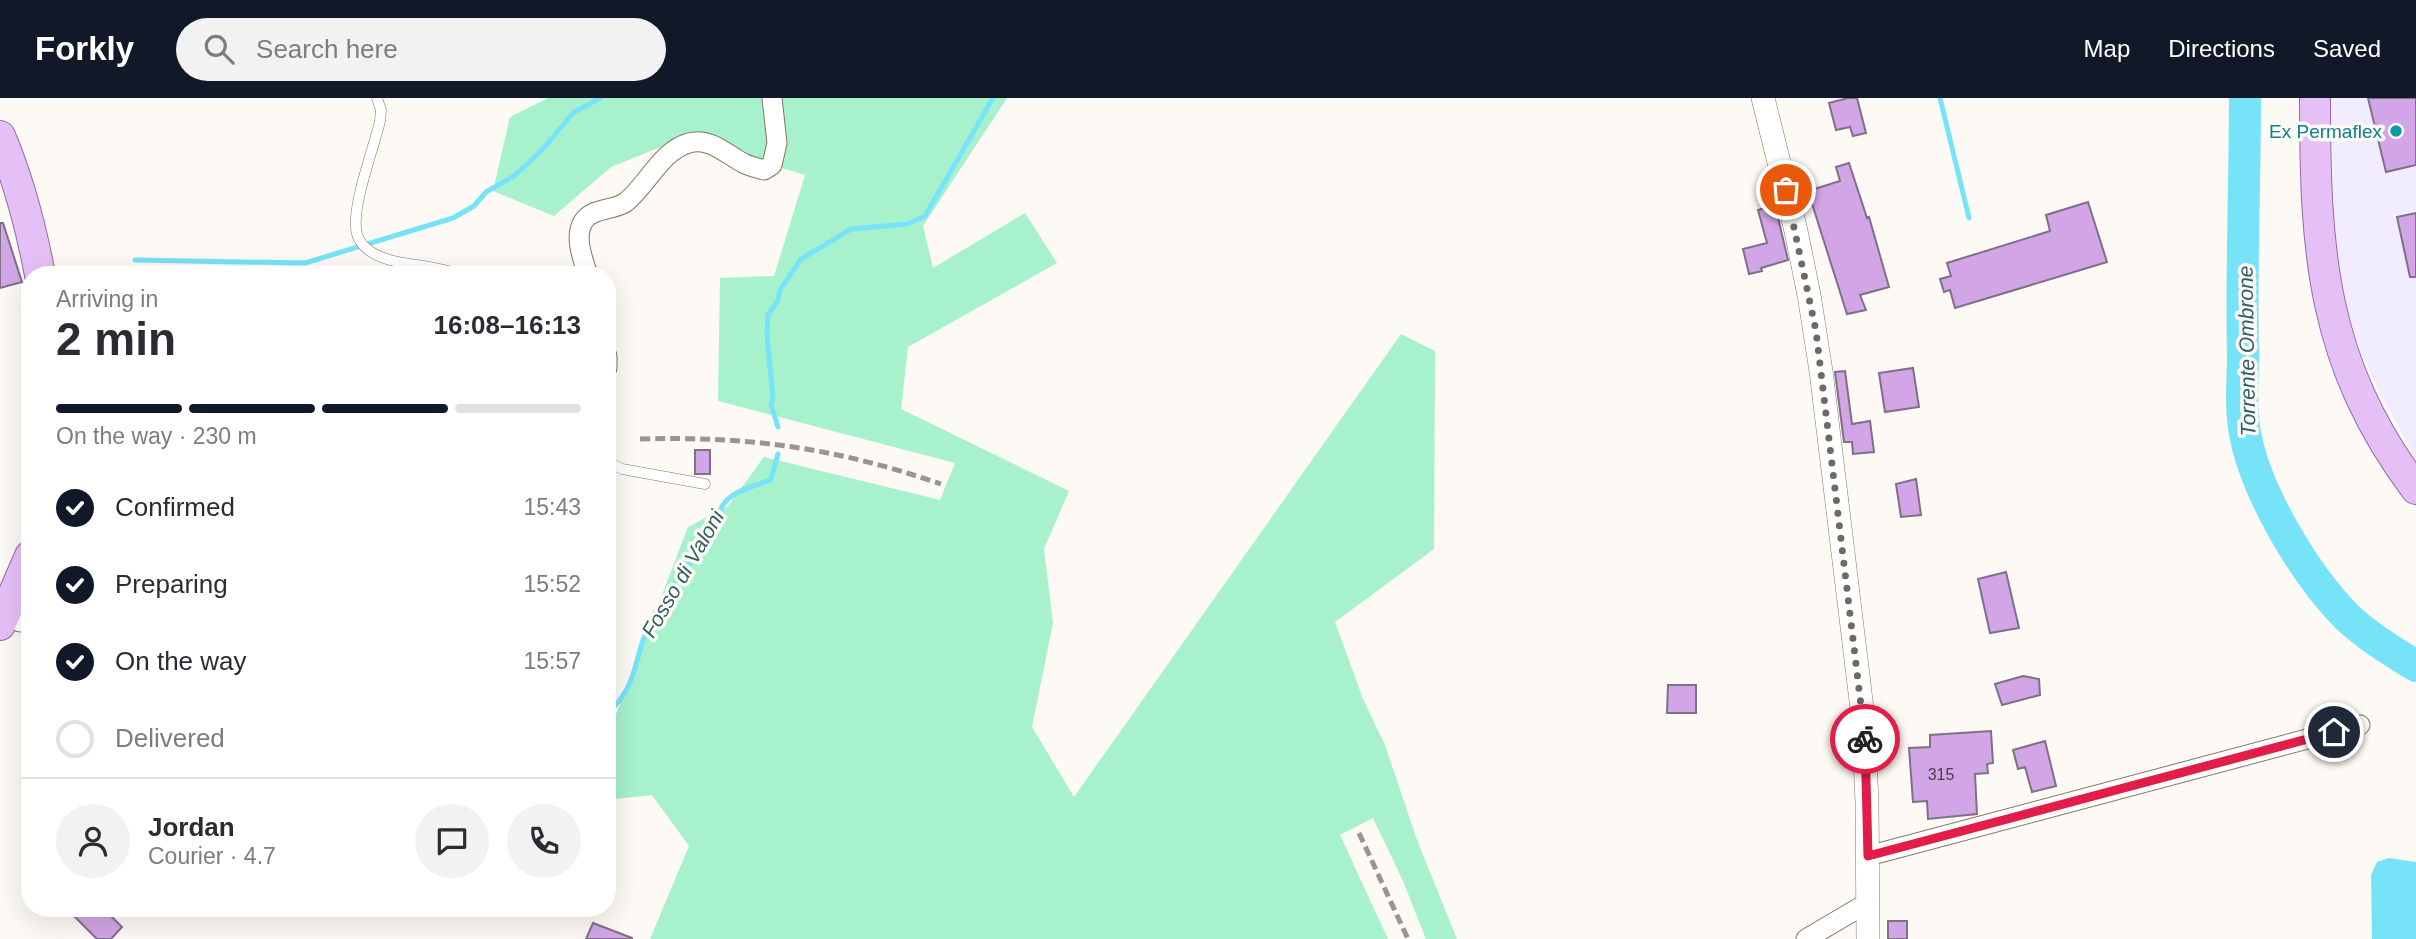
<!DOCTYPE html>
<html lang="en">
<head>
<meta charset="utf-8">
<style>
	body { margin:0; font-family:Arial,sans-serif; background:#f2f2f3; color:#2b2b33; height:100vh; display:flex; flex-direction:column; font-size:26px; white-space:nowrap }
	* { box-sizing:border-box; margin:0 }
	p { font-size:23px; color:#7c7c81 }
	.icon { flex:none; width:38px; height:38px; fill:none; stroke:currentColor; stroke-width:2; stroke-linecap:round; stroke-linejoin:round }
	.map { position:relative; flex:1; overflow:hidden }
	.details { position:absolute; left:21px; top:168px; width:595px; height:651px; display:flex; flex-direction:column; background:#fff; border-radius:28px; box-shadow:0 7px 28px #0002 }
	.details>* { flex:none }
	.pin { position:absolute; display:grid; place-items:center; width:60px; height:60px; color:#fff; margin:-30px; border:4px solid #fff; border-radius:50%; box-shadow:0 2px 7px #0007 }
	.courier { position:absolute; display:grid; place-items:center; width:70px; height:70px; margin:-35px; border:5px solid #e11d48; border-radius:50%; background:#fff; color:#222; box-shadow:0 2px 9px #0007 }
	.headline em { font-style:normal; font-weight:700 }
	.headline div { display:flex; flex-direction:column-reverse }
	.headline { display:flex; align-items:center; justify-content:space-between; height:119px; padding:0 35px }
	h1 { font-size:46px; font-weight:700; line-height:52px }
	.bar { display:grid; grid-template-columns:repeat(4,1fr); gap:10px 7px; align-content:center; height:84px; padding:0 35px }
	.bar i { height:9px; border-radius:5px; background:#e1e1e2 }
	.bar .active { background:#111827 }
	.bar p { grid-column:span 4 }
	.line { display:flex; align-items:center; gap:18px; padding:0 35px; border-top:2px solid #e1e1e2 }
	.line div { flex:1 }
	.round { display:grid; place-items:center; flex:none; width:74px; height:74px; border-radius:37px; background:#f2f2f3 }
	ol { padding:0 35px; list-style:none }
	li { display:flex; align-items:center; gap:21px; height:77px }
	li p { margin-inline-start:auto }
	li .icon { padding:7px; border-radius:50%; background:#111827; color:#fff; stroke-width:4 }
	li:last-child { color:#7c7c81 }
	li i { width:38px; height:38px; border:4px solid #e1e1e2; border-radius:50% }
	header { display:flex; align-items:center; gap:42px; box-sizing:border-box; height:98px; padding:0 35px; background:#111827; color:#fff }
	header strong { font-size:33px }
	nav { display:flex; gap:38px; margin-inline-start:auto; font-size:24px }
	.search { width:490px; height:63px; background:#f2f2f3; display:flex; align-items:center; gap:18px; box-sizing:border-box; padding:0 24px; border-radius:38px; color:#7c7c81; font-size:26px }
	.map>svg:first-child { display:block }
	.industrial { fill:#f2edfe }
	.green { fill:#a7f1cd }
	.water { fill:#77e3f8 }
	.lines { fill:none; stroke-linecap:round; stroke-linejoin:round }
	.stream { stroke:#77e3f8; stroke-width:5 }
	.river { stroke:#77e3f8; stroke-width:32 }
	.building { fill:#d2a5e7; stroke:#7f7086; stroke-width:2 }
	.service-casing { stroke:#8a7662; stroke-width:11 }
	.minor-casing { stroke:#8a7662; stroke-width:21 }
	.tertiary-casing { stroke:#8a7662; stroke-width:24 }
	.primary-casing { stroke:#966ba4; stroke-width:32 }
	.service { stroke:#fff; stroke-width:10 }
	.minor { stroke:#fff; stroke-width:19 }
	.tertiary { stroke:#fff; stroke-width:23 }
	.primary { stroke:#e5c0f7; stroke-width:30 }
	.rail { stroke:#9b958f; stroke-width:5; stroke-dasharray:10 5; stroke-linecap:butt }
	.done { stroke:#6f6962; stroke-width:7; stroke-dasharray:0 12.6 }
	.route { stroke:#e11d48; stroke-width:9 }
	.culture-dot { fill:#0f9aa8; stroke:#fdf9f4; stroke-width:2.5 }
	.labels { text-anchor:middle; stroke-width:7; stroke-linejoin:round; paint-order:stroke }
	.number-label { font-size:16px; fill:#4f3e49 }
	.culture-label { font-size:19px; fill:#0d838f; stroke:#fdf9f4; text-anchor:end }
	.water-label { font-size:21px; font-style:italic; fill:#2f5e67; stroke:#fdf9f4 }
</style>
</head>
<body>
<header>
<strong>Forkly</strong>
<div class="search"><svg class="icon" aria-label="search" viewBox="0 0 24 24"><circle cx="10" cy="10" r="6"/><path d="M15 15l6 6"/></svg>Search here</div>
<nav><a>Map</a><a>Directions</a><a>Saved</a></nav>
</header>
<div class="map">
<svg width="2416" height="841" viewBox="0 0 2416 841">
	<rect width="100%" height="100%" fill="#fdf9f4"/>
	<path class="industrial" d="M 2331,0 L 2416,0 L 2416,361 L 2379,293 L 2360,251 L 2346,208 L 2339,173 L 2333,105 Z"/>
	<path class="green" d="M 548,0 L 1007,0 L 923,128 L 933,170 L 1025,115 L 1057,165 L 908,249 L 901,311 L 1069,393 L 1044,451 L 1053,525 L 1032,629 L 1074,699 L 1401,236 L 1435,253 L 1434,451 L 1335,524 L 1363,601 L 1385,647 L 1417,742 L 1457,841 L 1426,841 L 1403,783 L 1373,720 L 1340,737 L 1388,841 L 650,841 L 689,748 L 652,697 L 607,702 L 607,640 L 688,429 L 728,408 L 764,359 L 940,402 L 955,365 L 718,303 L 720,180 L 774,178 L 805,77 L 683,40 L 611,69 L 554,118 L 493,93 L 510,19 Z"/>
	<path class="water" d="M 2389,760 L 2416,764 L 2416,841 L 2372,841 L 2371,777 L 2377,764 Z"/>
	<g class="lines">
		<path class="stream" d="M 1940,0 L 1969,120
			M 135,162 L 305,165 L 453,120 L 474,108 L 486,94 L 514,78 L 542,52 L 573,15 L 600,0
			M 778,329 L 771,307 L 773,300 L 767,237 L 768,217 L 778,202 L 780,192 L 801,161 L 851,131 L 907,126 L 925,118 L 993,0
			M 607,615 C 637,591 634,561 648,529 C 664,493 695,465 712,430 C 717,420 720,408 728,401 C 740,390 756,389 771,381 L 778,356"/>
		<path class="river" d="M 2245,0 C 2245,85 2241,170 2243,255 C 2243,281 2240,310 2245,335 C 2255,393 2305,477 2347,519 C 2367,538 2392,553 2416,568"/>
	</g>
	<path class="building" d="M 1848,0 L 1857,0 L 1866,35 L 1853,38 L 1850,29 L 1836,32 L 1829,5 Z
		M 2368,0 L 2416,0 L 2416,67 L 2386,74 Z
		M 1849,65 L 1867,120 L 1869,119 L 1889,189 L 1860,197 L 1866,212 L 1847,216 L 1808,93 L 1840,83 L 1836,69 Z
		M 2088,104 L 2107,164 L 1955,210 L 1950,192 L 1944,194 L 1940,181 L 1951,178 L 1947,165 L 2050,133 L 2046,117 Z
		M 1775,107 L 1788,162 L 1761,170 L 1762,173 L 1749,176 L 1743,151 L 1767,145 L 1758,112 Z
		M 2416,115 L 2416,179 L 2410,179 L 2397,119 Z
		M 0,125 L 3,125 L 22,184 L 0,190 Z
		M 1913,270 L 1919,309 L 1885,314 L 1879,275 Z
		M 1845,273 L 1852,326 L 1870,323 L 1874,354 L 1853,356 L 1852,344 L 1844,344 L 1835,274 Z
		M 695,352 L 710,352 L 710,376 L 695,376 Z
		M 1916,381 L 1921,417 L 1901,419 L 1896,386 Z
		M 2006,474 L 2019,530 L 1990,535 L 1978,481 Z
		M 2023,578 L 2039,581 L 2040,597 L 2002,607 L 1995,586 Z
		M 1668,587 L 1696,587 L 1696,615 L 1667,615 Z
		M 1991,633 L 1993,665 L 1987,666 L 1988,675 L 1975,676 L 1977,716 L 1928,721 L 1927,703 L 1913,704 L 1909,650 L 1930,649 L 1930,637 Z
		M 2045,643 L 2056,688 L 2032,694 L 2025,669 L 2018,671 L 2013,652 Z
		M 66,810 L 103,810 L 122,829 L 111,841 L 97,841 Z
		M 1888,823 L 1907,823 L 1907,841 L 1888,841 Z
		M 593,825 L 632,840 L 632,841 L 586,841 Z"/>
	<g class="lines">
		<defs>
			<path id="service" d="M 377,0 L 381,12 L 380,23 C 374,50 350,111 357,136 C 361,150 376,158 390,162 C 413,168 438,168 460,177
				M 607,363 L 622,371 L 705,386"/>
			<path id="minor" d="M 588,177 C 583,162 574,139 583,124 C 592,109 614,113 626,104 C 647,87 662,52 689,45 C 710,39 726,56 743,65 C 749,68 757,70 764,72 L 772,67 L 777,45 L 772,0
				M 607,258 L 607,270
				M 5,518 L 20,524 L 30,522
				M 1868,758 L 2360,627
				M 1806,841 L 1867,805"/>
			<path id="tertiary" d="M 1763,0 L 1796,133 L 1809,197 L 1821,273 L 1863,619 L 1867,704 L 1868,841"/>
			<path id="primary" d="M 2315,0 C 2315,153 2321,264 2416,391
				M 0,38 C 19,83 31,129 40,177
				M 0,527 L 30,458"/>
		</defs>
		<use href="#service" class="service-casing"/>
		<use href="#minor" class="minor-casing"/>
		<use href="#tertiary" class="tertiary-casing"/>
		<use href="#primary" class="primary-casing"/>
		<use href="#service" class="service"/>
		<use href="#minor" class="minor"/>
		<use href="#tertiary" class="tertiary"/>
		<use href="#primary" class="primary"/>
		<path class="rail" d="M 640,341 C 750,338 836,350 941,386
			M 1359,735 L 1408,841"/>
	</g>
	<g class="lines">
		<path class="done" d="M 1786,92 L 1816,233 L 1865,641"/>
		<path class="route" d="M 1865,641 L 1868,758 L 2334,634"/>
	</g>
	<circle class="culture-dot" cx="2396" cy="33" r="7"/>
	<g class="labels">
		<g class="number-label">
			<text x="1941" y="682">315</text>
		</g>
		<g class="culture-label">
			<text x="2382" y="40">Ex Permaflex</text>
		</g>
		<g class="water-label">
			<text transform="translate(2247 253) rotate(-91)" y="7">Torrente Ombrone</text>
			<text transform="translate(683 476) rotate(-60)" y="7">Fosso di Valoni</text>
		</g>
	</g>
</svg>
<div class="pin" style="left:1786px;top:92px;background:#ea580c"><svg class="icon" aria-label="bag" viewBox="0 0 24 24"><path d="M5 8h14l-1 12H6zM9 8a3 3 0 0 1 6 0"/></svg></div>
<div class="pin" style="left:2334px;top:634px;background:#1f2937"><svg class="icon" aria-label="home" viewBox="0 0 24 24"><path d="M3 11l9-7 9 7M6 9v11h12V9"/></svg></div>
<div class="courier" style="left:1865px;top:641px"><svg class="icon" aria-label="bike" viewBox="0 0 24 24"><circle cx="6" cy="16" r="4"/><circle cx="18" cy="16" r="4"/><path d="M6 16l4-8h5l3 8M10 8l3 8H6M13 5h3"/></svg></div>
<section class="details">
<div class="headline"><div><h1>2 min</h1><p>Arriving in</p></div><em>16:08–16:13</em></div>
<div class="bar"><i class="active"></i><i class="active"></i><i class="active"></i><i></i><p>On the way · 230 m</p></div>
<ol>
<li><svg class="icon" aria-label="check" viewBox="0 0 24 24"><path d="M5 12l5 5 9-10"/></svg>Confirmed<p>15:43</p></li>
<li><svg class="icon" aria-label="check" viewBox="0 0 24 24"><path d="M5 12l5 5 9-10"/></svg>Preparing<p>15:52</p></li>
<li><svg class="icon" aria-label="check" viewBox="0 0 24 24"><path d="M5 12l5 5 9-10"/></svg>On the way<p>15:57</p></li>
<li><i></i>Delivered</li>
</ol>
<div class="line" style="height:126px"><a class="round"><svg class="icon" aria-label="person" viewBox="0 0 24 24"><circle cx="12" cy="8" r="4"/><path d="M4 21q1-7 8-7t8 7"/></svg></a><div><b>Jordan</b><p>Courier · 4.7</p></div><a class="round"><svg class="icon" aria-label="chat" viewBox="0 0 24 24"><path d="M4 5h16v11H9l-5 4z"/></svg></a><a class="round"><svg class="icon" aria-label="phone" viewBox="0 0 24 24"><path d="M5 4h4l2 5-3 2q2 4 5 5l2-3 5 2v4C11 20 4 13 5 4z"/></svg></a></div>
</section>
</div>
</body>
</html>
